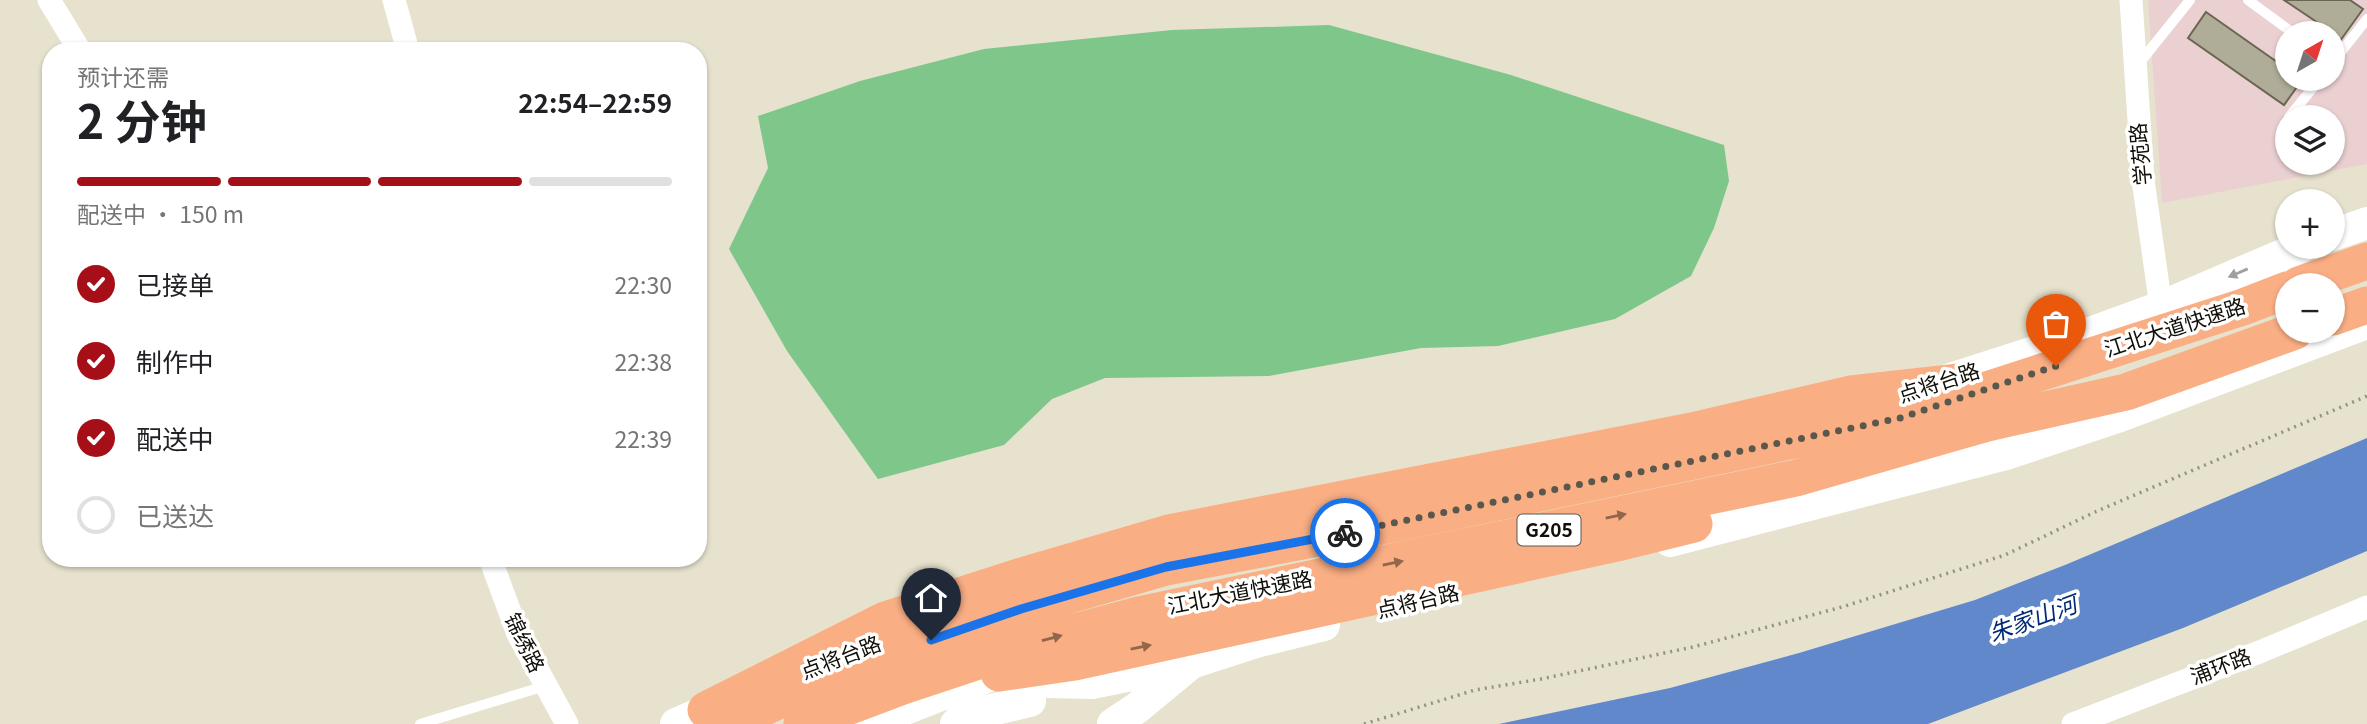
<!DOCTYPE html>
<html lang="zh">
<head>
<meta charset="utf-8">
<style>
	body { margin:0; font-family:Georgia,"Noto Sans SC",serif; background:#f6f6f6; color:#202124; height:100vh; display:flex; flex-direction:column; font-size:26px; white-space:nowrap }
	* { box-sizing:border-box; margin:0 }
	p { font-size:23px; color:#757577 }
	.icon { flex:none; width:38px; height:38px; fill:none; stroke:currentColor; stroke-width:2; stroke-linecap:round; stroke-linejoin:round }
	.map { position:relative; flex:1; overflow:hidden }
	.panel { position:absolute; left:42px; top:42px; width:665px; height:525px; display:flex; flex-direction:column; background:#fff; border-radius:28px; box-shadow:0 2px 5px #0004 }
	.panel>* { flex:none }
	.needle { width:46px; rotate:39deg }
	.tools { position:absolute; left:2275px; top:21px; display:grid; gap:14px }
	.tools a { display:grid; place-items:center; width:70px; height:70px; border-radius:50%; background:#fff; box-shadow:0 2px 5px #0004; font-size:35px }
	.pin { position:absolute; display:grid; place-items:center; width:60px; height:60px; color:#fff; margin:-72px -30px; border-radius:50% 50% 50% 0; rotate:-45deg; box-shadow:0 0 7px #0007 }
	.pin .icon { rotate:45deg }
	.courier { position:absolute; display:grid; place-items:center; width:70px; height:70px; margin:-35px; border:5px solid #1a73e8; border-radius:50%; background:#fff; color:#222; box-shadow:0 2px 9px #0007 }
	.summary em { font-style:normal; font-weight:700 }
	.summary div { display:flex; flex-direction:column-reverse }
	.summary { display:flex; align-items:center; justify-content:space-between; height:119px; padding:0 35px }
	h1 { font-size:46px; font-weight:700; line-height:52px }
	.bar { display:grid; grid-template-columns:repeat(4,1fr); gap:10px 7px; align-content:center; height:84px; padding:0 35px }
	.bar i { height:9px; border-radius:5px; background:#e0e0e0 }
	.bar .current { background:#a60f18 }
	.bar p { grid-column:span 4 }
	ol { padding:0 35px; list-style:none }
	li { display:flex; align-items:center; gap:21px; height:77px }
	li p { margin-inline-start:auto }
	li .icon { padding:7px; border-radius:50%; background:#a60f18; color:#fff; stroke-width:4 }
	li:last-child { color:#757577 }
	li i { width:38px; height:38px; border:4px solid #e0e0e0; border-radius:50% }
	.map>svg:first-child { display:block }
	.education { fill:#ebd0d1; fill-rule:evenodd }
	.forest { fill:#7fc68a }
	.water { fill:#6288cc }
	.building { fill:#afac97; stroke:#6a6653; stroke-width:2 }
	.lines { fill:none; stroke-linecap:round; stroke-linejoin:round }
	.path { stroke:#949282; stroke-width:3.5; stroke-dasharray:2 5; stroke-linecap:butt }
	.service { stroke:#fff; stroke-width:10 }
	.minor { stroke:#fff; stroke-width:23 }
	.secondary { stroke:#fff; stroke-width:32 }
	.trunk { stroke:#faae84; stroke-width:37 }
	.oneway { fill:#9f9f9c }
	.oneway2 { fill:#90664c }
	.done { stroke:#5a584c; stroke-width:7; stroke-dasharray:0 12.6 }
	.route { stroke:#1a73e8; stroke-width:9 }
	.labels { text-anchor:middle; stroke-width:7; stroke-linejoin:round; paint-order:stroke }
	.shield { fill:#fff; stroke:#575651; stroke-width:2 }
	.shield-label { font-size:19px; font-weight:bold; fill:#0f0e07 }
	.street-label { font-size:21px; fill:#0f0e07; stroke:#fff }
	.water-label { font-size:23px; font-style:italic; fill:#002978; stroke:#fff }
</style>
</head>
<body>
<div class="map">
<svg width="2367" height="724" viewBox="0 0 2367 724">
	<rect width="100%" height="100%" fill="#e6e2cd"/>
	<path class="education" d="M 2148,0 L 2367,0 L 2367,164 L 2162,203 ZM 2287,33 L 2333,33 L 2333,79 L 2287,79 ZM 2287,117 L 2333,117 L 2333,163 L 2287,163 Z"/>
	<path class="forest" d="M 1329,25 L 1511,75 L 1724,145 L 1729,181 L 1714,228 L 1691,276 L 1615,319 L 1498,346 L 1421,348 L 1269,376 L 1105,378 L 1052,399 L 1004,445 L 878,479 L 787,351 L 729,249 L 768,168 L 758,116 L 860,81 L 984,49 L 1172,30 Z"/>
	<path class="water" d="M 2367,438 L 2367,551 L 2183,628 L 1928,724 L 1499,724 L 1670,688 L 1799,653 L 1975,600 L 2065,565 Z"/>
	<path class="building" d="M 2284,0 L 2350,0 L 2363,9 L 2340,41 L 2333,33 Z
		M 2206,12 L 2287,69 L 2287,79 L 2302,80 L 2284,105 L 2188,38 Z"/>
	<g class="lines">
		<path class="path" d="M 1364,724 L 1475,690 L 1541,679 L 1693,647 L 1842,607 L 2005,555 L 2095,512 L 2367,396"/>
		<path class="service" d="M 2248,0 L 2293,33
			M 2333,62 L 2367,19
			M 2137,66 L 2190,0
			M 2289,117 L 2320,79
			M 420,724 L 545,686"/>
		<path class="minor" d="M 49,0 L 80,51
			M 394,0 L 408,51
			M 2131,0 L 2143,180 L 2161,307
			M 490,558 L 518,634 L 567,724
			M 2073,724 L 2262,651 L 2367,607"/>
		<path class="secondary" d="M 2333,235 L 2367,223
			M 1935,384 L 2068,341 L 2161,307 L 2301,247
			M 1670,541 L 2006,454 L 2120,416 L 2367,323
			M 676,724 L 729,701
			M 867,724 L 994,674 L 1047,682 L 1092,683 L 1191,663 L 1256,642 L 1324,625
			M 956,724 L 965,716 L 1030,701
			M 1113,724 L 1137,708 L 1189,665"/>
		<path class="trunk" d="M 2299,285 L 2367,261
			M 2333,317 L 2367,305
			M 999,673 L 1075,662 L 1617,543 L 1694,524
			M 706,710 L 885,620 L 1025,575 L 1169,533 L 1692,431 L 1851,394 L 1959,382
			M 729,724 L 809,686 L 909,648 L 1021,609 L 1166,567 L 1392,524 L 1900,418 L 2243,307 L 2287,290
			M 802,724 L 903,686 L 1026,645 L 1138,615 L 1796,478 L 1987,423 L 2126,392 L 2295,331"/>
	</g>
	<defs><path id="oneway-solid" d="M-6-.8H1V-3.2L6.5 0L1 3.2V.8H-6Z" transform="scale(1.75)"/></defs>
	<use class="oneway" href="#oneway-solid" transform="translate(2238 273) rotate(157)"/>
	<g class="oneway2">
		<use href="#oneway-solid" transform="translate(1616 516) rotate(-12)"/>
		<use href="#oneway-solid" transform="translate(1393 563) rotate(-12)"/>
		<use href="#oneway-solid" transform="translate(1052 638) rotate(-15)"/>
		<use href="#oneway-solid" transform="translate(1141 647) rotate(-12)"/>
	</g>
	<g class="lines">
		<path class="done" d="M 1345,533 L 1900,418 L 2056,366"/>
		<path class="route" d="M 931,640 L 1021,609 L 1166,567 L 1345,533"/>
	</g>
	<g class="labels">
		<rect class="shield" x="1517.5" y="514.5" width="63" height="31" rx="5"/>
		<g class="shield-label">
			<text x="1549" y="537">G205</text>
		</g>
		<g class="street-label">
			<text transform="translate(2141 154) rotate(-95)" y="7">学苑路</text>
			<text transform="translate(2175 328) rotate(-18)" y="7">江北大道快速路</text>
			<text transform="translate(1939 383) rotate(-18)" y="7">点将台路</text>
			<text transform="translate(1240 593) rotate(-11)" y="7">江北大道快速路</text>
			<text transform="translate(1418 602) rotate(-13)" y="7">点将台路</text>
			<text transform="translate(524 643) rotate(64)" y="7">锦绣路</text>
			<text transform="translate(841 658) rotate(-21)" y="7">点将台路</text>
			<text transform="translate(2221 667) rotate(-21)" y="7">浦环路</text>
		</g>
		<g class="water-label">
			<text transform="translate(2033 619) rotate(-20)" y="8">朱家山河</text>
		</g>
	</g>
</svg>
<div class="tools">
<a><svg class="needle" viewBox="-14 -14 28 28"><path d="M0-13l5 13h-10z" fill="#e53935"/><path d="M0 13l5-13h-10z" fill="#757577"/></svg></a>
<a><svg class="icon" aria-label="layers" viewBox="0 0 24 24"><path d="M12 4l9 5-9 5-9-5zM3 14l9 5 9-5"/></svg></a>
<a>+</a>
<a>−</a>
</div>
<div class="pin" style="left:2056px;top:366px;background:#ea580c"><svg class="icon" aria-label="bag" viewBox="0 0 24 24"><path d="M5 8h14l-1 12H6zM9 8a3 3 0 0 1 6 0"/></svg></div>
<div class="pin" style="left:931px;top:640px;background:#1f2937"><svg class="icon" aria-label="home" viewBox="0 0 24 24"><path d="M3 11l9-7 9 7M6 9v11h12V9"/></svg></div>
<div class="courier" style="left:1345px;top:533px"><svg class="icon" aria-label="bike" viewBox="0 0 24 24"><circle cx="6" cy="16" r="4"/><circle cx="18" cy="16" r="4"/><path d="M6 16l4-8h5l3 8M10 8l3 8H6M13 5h3"/></svg></div>
<section class="panel">
<div class="summary"><div><h1>2 分钟</h1><p>预计还需</p></div><em>22:54–22:59</em></div>
<div class="bar"><i class="current"></i><i class="current"></i><i class="current"></i><i></i><p>配送中 · 150 m</p></div>
<ol>
<li><svg class="icon" aria-label="check" viewBox="0 0 24 24"><path d="M5 12l5 5 9-10"/></svg>已接单<p>22:30</p></li>
<li><svg class="icon" aria-label="check" viewBox="0 0 24 24"><path d="M5 12l5 5 9-10"/></svg>制作中<p>22:38</p></li>
<li><svg class="icon" aria-label="check" viewBox="0 0 24 24"><path d="M5 12l5 5 9-10"/></svg>配送中<p>22:39</p></li>
<li><i></i>已送达</li>
</ol>
</section>
</div>
</body>
</html>
